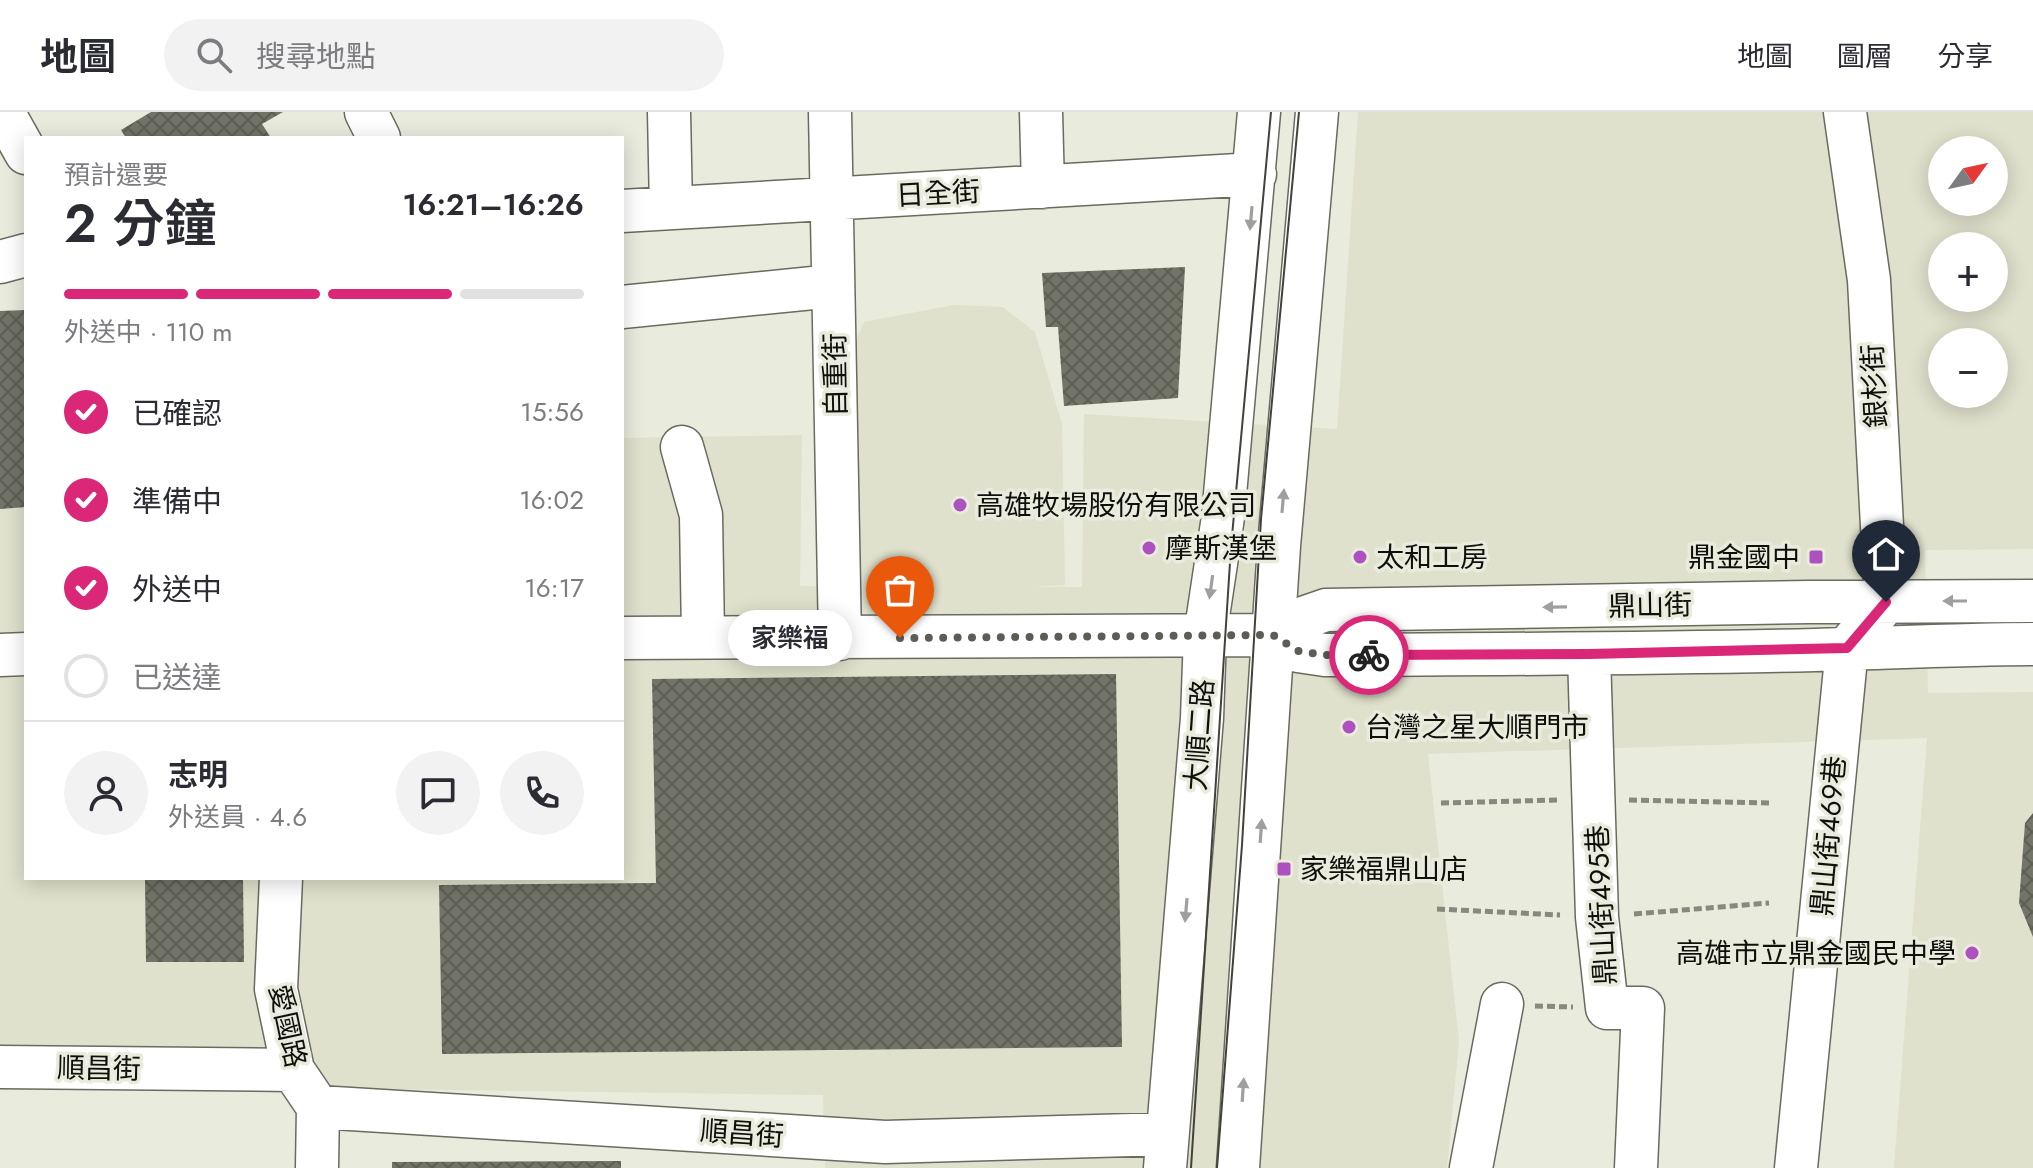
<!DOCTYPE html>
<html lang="zh-TW">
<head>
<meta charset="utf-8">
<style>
	body { margin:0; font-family:Jost,"Noto Sans TC",sans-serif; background:#f2f2f3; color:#2b2b33; height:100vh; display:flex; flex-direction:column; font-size:30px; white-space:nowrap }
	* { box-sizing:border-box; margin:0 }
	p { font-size:26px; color:#7c7c81 }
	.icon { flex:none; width:44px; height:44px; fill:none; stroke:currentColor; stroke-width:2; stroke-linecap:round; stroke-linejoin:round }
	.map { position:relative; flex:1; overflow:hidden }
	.side { position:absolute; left:24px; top:24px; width:600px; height:744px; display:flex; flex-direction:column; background:#fff; border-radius:0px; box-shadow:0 4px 20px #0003 }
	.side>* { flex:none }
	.needle { width:52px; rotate:57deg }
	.tools { position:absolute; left:1928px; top:24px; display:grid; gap:16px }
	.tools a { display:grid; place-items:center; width:80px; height:80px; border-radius:50%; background:#fff; box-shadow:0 4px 20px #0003; font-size:40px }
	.pin { position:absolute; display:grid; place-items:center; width:68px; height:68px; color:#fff; margin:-82px -34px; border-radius:50% 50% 50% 0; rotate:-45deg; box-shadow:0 0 8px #0007 }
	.pin .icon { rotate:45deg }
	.courier { position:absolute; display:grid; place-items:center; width:80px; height:80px; margin:-40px; border:6px solid #db2777; border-radius:50%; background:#fff; color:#222; box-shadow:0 2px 10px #0007 }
	.bubble { position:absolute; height:56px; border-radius:28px; background:#fff; box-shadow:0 4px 20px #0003; font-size:26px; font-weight:600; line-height:56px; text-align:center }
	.overview em { font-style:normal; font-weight:600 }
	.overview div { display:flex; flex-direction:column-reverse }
	.overview { display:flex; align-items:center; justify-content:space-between; height:136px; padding:0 40px }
	h1 { font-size:52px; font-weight:600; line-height:60px }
	.bar { display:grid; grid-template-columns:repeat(4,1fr); gap:12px 8px; align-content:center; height:96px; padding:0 40px }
	.bar i { height:10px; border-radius:6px; background:#e1e1e2 }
	.bar .active { background:#db2777 }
	.bar p { grid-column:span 4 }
	.line { display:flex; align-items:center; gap:20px; padding:0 40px; border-top:2px solid #e1e1e2 }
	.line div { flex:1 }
	.round { display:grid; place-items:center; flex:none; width:84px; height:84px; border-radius:42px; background:#f2f2f3 }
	ol { padding:0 40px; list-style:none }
	li { display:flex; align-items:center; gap:24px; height:88px }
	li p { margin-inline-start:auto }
	li .icon { padding:8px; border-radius:50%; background:#db2777; color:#fff; stroke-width:4 }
	li:last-child { color:#7c7c81 }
	li i { width:44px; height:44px; border:4px solid #e1e1e2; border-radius:50% }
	header { display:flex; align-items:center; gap:48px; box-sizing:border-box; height:112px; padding:0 40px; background:#fff; border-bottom:2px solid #e1e1e2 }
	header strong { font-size:38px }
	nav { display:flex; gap:44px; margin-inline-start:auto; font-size:28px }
	.search { width:560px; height:72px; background:#f2f2f3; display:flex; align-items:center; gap:20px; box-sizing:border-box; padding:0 28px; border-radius:44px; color:#7c7c81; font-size:30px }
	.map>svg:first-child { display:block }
	.built { fill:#dfe1cc; fill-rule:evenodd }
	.building { fill:url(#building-cross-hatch) }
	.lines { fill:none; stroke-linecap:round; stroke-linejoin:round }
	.minor-casing { stroke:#696b5f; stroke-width:45 }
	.path { stroke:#87887e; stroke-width:5; stroke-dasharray:8 4; stroke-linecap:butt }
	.minor { stroke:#fff; stroke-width:42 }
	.tram { stroke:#42423b; stroke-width:2 }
	.oneway { fill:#9f9f9d }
	.done { stroke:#5c5d54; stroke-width:8; stroke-dasharray:0 14.4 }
	.route { stroke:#db2777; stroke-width:10 }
	.poi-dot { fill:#ac51bd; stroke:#e9ebdd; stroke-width:3 }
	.labels { text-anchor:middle; stroke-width:7; stroke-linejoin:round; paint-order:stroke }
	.street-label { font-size:28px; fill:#10100b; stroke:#e9ebdd }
	.poi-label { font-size:28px; fill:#10100b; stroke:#e9ebdd; text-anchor:start }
</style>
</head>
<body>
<header>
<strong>地圖</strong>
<div class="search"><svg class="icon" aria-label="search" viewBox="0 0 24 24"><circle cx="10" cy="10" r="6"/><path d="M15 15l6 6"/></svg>搜尋地點</div>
<nav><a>地圖</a><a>圖層</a><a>分享</a></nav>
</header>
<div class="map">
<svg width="2033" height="1056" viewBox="0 0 2033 1056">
	<defs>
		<pattern id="building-cross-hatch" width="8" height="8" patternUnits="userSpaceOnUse" patternTransform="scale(2)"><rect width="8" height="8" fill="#727468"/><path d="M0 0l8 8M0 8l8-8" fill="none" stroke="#5c5e54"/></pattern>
	</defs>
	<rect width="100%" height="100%" fill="#e9ebdd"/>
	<path class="built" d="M 1358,0 L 2033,0 L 2033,437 L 1925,438 L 1928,581 L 2033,580 L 2033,1056 L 1894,1056 L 1927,626 L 1428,642 L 1459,929 L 1447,1056 L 825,1056 L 823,983 L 0,972 L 0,372 L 26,372 L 26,766 L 622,766 L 622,326 L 802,323 L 800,474 L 858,475 L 854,233 L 864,210 L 953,193 L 1003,195 L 1035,220 L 1062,312 L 1065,473 L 1033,475 L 1082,475 L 1084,302 L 1337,317 ZM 1942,38 L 1994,38 L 1994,90 L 1942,90 ZM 1942,134 L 1994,134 L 1994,186 L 1942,186 ZM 1942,230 L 1994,230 L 1994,282 L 1942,282 Z"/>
	<path class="building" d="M 151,0 L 283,0 L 262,12 L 271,26 L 126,26 L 121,18 Z
		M 1185,155 L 1178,286 L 1064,294 L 1058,215 L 1046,215 L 1042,161 Z
		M 26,198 L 26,395 L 0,397 L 0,199 Z
		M 1116,562 L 1122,935 L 442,942 L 439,773 L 656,771 L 652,567 Z
		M 2033,701 L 2033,825 L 2019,791 L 2025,711 Z
		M 145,766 L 243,766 L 244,850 L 146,850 Z
		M 621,1049 L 621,1056 L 392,1056 L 392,1050 Z"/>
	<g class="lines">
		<defs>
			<path id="minor" d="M 3,0 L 26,41
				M 366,0 L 379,26
				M 669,0 L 671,96
				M 830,0 L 840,527
				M 1041,0 L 1043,75
				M 622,99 L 1255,62
				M 0,150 L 26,143
				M 622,195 L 833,174
				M 682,335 L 701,403 L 703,524
				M 1273,523 L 1298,539 L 1325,543 C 1488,542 1652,542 1815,538 C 1888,536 1960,532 2033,532
				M 622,526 L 1273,523 L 1300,507 L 1326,498 L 1808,490 L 2033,489
				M 1589,542 L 1597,805 L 1607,896 L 1643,896 L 1636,1056
				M 0,543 L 26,542
				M 281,766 L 276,877 L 293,958 L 318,995 L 317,1056
				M 0,955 L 293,958
				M 318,995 L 885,1030 L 1167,1022
				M 1165,1056 L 1202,606 L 1205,524 L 1223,405 L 1259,0
				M 1238,1056 L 1279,434 L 1317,0
				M 1471,1056 L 1502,892
				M 1796,1056 L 1847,536 L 1886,490 L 1869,168 L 1845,0"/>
		</defs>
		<use href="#minor" class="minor-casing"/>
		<path class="path" d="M 1629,688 L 1772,691
			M 1441,691 L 1559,688
			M 1437,797 L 1560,803
			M 1634,802 L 1769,791
			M 1535,894 L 1573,895"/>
		<use href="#minor" class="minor"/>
		<path class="tram" d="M 1191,1056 L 1231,435 L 1271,0
			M 1217,1056 L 1242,733 L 1261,407 L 1299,0"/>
	</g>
	<defs><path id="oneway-solid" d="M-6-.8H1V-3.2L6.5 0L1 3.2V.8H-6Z" transform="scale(2)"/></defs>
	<g class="oneway">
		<use href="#oneway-solid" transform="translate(1251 106) rotate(95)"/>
		<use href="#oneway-solid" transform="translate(1283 389) rotate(-85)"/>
		<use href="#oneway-solid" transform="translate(1211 475) rotate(98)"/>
		<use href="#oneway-solid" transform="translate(1955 489) rotate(180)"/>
		<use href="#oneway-solid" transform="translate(1555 495) rotate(179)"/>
		<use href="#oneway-solid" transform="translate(1261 719) rotate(-86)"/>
		<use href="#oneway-solid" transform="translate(1186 798) rotate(95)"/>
		<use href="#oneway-solid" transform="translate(1243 978) rotate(-86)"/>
	</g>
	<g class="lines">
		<path class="done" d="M 900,526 L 1273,523 L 1298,539 L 1325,543 L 1369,543"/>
		<path class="route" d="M 1369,543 L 1589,542 L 1847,536 L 1886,490"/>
	</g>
	<g class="poi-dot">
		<circle cx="960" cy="393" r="8"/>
		<circle cx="1149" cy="436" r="8"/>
		<circle cx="1360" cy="445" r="8"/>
		<rect x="1808" y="437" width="16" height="16" rx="4"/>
		<circle cx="1349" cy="615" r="8"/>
		<rect x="1276" y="749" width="16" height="16" rx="4"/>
		<circle cx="1972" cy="841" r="8"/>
	</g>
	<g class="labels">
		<g class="street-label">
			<text transform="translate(938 81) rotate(-3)" y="10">日全街</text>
			<text transform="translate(835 263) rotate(-91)" y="10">自重街</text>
			<text transform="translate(1874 274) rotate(-93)" y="10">銀杉街</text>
			<text transform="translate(1650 493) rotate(-1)" y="10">鼎山街</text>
			<text transform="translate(1199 623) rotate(-86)" y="10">大順二路</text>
			<text transform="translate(1828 724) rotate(-85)" y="10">鼎山街469巷</text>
			<text transform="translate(1601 793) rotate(-93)" y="10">鼎山街495巷</text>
			<text transform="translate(288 914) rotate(78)" y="10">愛國路</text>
			<text transform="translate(99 956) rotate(1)" y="10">順昌街</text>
			<text transform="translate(742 1021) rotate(4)" y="10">順昌街</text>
		</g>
		<g class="poi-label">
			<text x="976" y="403">高雄牧場股份有限公司</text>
			<text x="1165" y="446">摩斯漢堡</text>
			<text x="1376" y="455">太和工房</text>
			<text x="1800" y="455" text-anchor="end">鼎金國中</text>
			<text x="1365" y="625">台灣之星大順門市</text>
			<text x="1300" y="767">家樂福鼎山店</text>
			<text x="1956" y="851" text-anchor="end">高雄市立鼎金國民中學</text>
		</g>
	</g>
</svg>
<div class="tools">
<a><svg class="needle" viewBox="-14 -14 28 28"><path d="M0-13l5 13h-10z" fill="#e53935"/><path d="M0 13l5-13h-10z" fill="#7c7c81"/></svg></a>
<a>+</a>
<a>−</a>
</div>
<div class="pin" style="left:900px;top:526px;background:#ea580c"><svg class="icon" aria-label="bag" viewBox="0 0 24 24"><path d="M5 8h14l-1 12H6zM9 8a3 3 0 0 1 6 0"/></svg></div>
<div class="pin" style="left:1886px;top:490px;background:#1f2937"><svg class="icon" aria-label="home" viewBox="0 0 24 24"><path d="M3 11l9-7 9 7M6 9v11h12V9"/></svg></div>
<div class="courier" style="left:1369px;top:543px"><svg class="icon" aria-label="bike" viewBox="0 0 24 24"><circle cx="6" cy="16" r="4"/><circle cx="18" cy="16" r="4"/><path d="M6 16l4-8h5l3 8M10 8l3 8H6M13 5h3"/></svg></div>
<div class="bubble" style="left:728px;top:498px;width:124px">家樂福</div>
<section class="side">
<div class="overview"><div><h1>2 分鐘</h1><p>預計還要</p></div><em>16:21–16:26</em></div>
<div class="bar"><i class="active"></i><i class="active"></i><i class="active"></i><i></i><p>外送中 · 110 m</p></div>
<ol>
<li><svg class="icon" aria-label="check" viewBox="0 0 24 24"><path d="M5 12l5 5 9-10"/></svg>已確認<p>15:56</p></li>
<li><svg class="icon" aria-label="check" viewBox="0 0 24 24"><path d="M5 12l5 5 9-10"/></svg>準備中<p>16:02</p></li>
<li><svg class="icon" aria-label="check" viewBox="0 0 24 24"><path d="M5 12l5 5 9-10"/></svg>外送中<p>16:17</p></li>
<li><i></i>已送達</li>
</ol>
<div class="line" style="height:144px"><a class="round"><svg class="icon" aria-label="person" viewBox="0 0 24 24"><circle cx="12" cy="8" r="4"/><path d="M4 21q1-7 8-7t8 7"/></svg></a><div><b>志明</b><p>外送員 · 4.6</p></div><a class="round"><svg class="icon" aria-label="chat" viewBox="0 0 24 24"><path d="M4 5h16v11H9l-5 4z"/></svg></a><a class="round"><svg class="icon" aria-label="phone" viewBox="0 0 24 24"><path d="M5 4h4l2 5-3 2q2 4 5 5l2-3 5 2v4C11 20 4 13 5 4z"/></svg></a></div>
</section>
</div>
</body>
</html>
